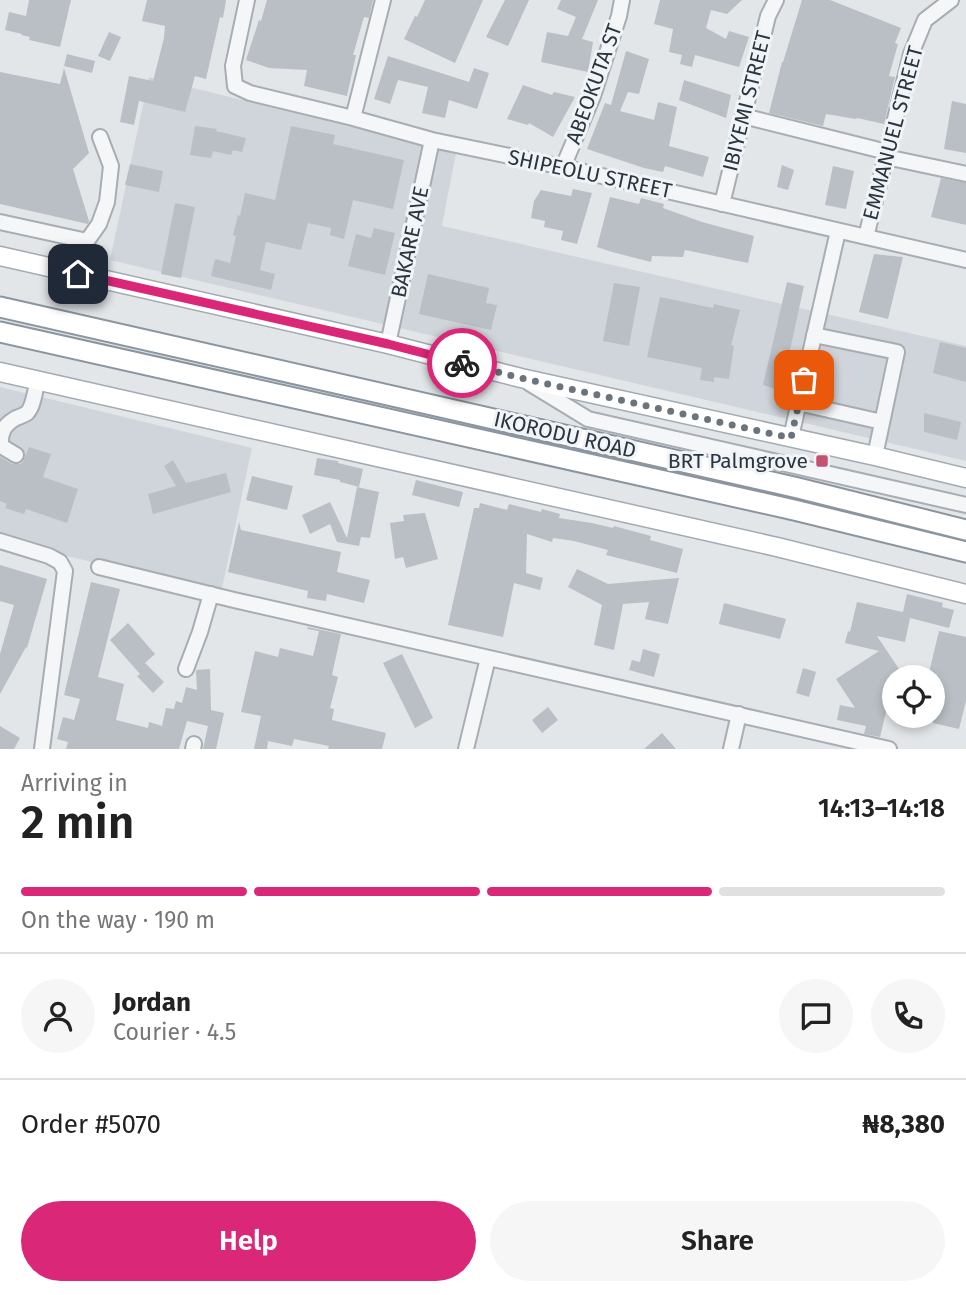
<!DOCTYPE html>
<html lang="en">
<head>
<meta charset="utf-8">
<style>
	body { margin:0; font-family:"Fira Sans",sans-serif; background:#f6f6f6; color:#222; height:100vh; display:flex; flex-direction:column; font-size:26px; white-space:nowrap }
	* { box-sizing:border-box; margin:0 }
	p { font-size:23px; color:#767676 }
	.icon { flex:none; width:38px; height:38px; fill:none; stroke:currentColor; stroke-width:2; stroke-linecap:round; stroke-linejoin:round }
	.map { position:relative; height:749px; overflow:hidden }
	.details { display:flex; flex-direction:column; background:#fff; flex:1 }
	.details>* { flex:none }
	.fabs { position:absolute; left:882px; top:665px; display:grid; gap:14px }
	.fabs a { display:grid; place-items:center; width:63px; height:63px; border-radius:50%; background:#fff; box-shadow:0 4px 10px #0003; font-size:35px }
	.pin { position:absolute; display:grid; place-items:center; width:60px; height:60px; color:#fff; margin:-30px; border-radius:14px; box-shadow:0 4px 10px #0006 }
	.courier { position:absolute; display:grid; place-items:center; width:70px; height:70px; margin:-35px; border:5px solid #db2777; border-radius:50%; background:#fff; color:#222; box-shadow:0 2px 9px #0007 }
	.overview em { font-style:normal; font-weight:600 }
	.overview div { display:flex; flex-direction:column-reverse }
	.overview { display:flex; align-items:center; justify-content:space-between; height:119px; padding:0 21px }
	h1 { font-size:46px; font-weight:600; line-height:52px }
	.bar { display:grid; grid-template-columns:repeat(4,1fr); gap:10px 7px; align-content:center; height:84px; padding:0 21px }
	.bar i { height:9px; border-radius:5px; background:#e0e0e0 }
	.bar .active { background:#db2777 }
	.bar p { grid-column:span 4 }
	.line { display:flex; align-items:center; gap:18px; padding:0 21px; border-top:2px solid #e0e0e0 }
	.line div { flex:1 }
	.round { display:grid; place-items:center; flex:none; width:74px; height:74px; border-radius:37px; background:#f6f6f6 }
	.cta { display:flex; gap:14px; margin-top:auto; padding:14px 21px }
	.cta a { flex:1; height:80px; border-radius:42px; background:#db2777; color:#fff; font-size:28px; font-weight:600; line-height:80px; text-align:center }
	.cta a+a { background:#f6f6f6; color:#222 }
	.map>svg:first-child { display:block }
	.built { fill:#d0d5db }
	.building { fill:#b9bfc5 }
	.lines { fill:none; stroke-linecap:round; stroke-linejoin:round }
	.minor-casing { stroke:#a7adb3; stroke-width:18 }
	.major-casing { stroke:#a2abb4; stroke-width:21 }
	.highway-casing { stroke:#8a959f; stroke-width:23 }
	.minor { stroke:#f4f6f8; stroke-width:14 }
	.major { stroke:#fff; stroke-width:18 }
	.highway { stroke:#fff; stroke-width:19 }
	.done { stroke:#6b737b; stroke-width:7; stroke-dasharray:0 12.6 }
	.route { stroke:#db2777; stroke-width:9 }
	.poi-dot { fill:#c45171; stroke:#f1f4f7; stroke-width:2.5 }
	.labels { text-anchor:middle; stroke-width:6; stroke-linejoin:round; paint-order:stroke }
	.street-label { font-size:21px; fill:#2b3540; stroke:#f1f4f7 }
	.poi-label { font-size:21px; fill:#2b3540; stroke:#f1f4f7; text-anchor:end }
</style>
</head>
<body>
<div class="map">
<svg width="966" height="749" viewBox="0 0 966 749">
	<rect width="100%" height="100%" fill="#e2e6e9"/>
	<path class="built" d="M 149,77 L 456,153 L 442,226 L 966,346 L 966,461 L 110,260 Z
		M 0,387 L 252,448 L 221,593 L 0,540 Z"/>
	<path class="building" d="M 29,0 L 71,0 L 60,47 L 29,40 L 30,37 L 21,35 L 22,34 L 5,30 L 9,12 L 26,16 Z
		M 147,0 L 226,0 L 223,18 L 220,17 L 206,79 L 195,76 L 185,112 L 139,101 L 134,125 L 120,122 L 129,76 L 153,81 L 164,38 L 165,26 L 142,21 Z
		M 267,0 L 373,0 L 369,18 L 364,17 L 353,55 L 356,55 L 347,96 L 304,86 L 307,70 L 269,68 L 246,60 L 259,20 L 261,21 Z
		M 425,0 L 483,0 L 455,63 L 404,39 L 415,16 L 417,17 Z
		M 505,0 L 529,0 L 508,46 L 486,37 Z
		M 561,0 L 598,0 L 582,39 L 593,42 L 588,72 L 541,62 L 547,32 L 568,36 L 576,17 L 557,9 Z
		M 660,0 L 742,0 L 727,14 L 711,10 L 706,28 L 726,39 L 729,31 L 749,37 L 739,67 L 695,55 L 692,67 L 680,64 L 682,55 L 669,52 L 673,29 L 654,24 Z
		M 802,0 L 830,0 L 901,28 L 895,43 L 898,44 L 889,76 L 895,77 L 884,124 L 857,118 L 856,119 L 826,114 L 823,126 L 769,113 L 782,62 L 783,62 Z
		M 109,32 L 121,37 L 110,61 L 98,56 Z
		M 626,51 L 649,59 L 639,94 L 628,92 L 620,111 L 654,120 L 658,102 L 677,107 L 669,146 L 709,157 L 703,177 L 665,166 L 663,172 L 644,168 L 587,149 L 605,103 L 611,105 Z
		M 67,54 L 95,61 L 92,73 L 64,66 Z
		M 388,56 L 469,82 L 474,68 L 489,73 L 477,109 L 449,100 L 445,118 L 422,113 L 428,87 L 398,80 L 390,104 L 374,99 Z
		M 64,68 L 89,153 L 73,169 L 89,221 L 88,224 L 0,204 L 0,72 L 60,84 Z
		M 684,80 L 731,95 L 726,118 L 679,100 Z
		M 523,85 L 552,95 L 554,92 L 575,97 L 553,137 L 529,123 L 528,125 L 507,119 Z
		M 952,101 L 966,104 L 966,153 L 944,149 Z
		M 195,126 L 217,129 L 216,131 L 246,138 L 242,152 L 233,150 L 231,155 L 213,151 L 211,158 L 190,155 Z
		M 291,126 L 335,135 L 333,144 L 404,160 L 393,209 L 353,200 L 344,239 L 330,235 L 331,228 L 308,223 L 301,250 L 266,242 L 260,270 L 275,274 L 271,290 L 211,276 L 215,259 L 230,263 L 236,236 L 233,235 L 238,215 L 240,216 L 245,193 L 275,200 Z
		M 130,164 L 163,171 L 159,192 L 125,185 Z
		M 782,165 L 794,170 L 788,190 L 777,187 Z
		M 833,166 L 854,171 L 846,209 L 825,205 Z
		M 941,178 L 966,183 L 966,225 L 931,217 Z
		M 573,189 L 592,193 L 577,244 L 561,240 L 563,231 L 544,227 L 545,221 L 531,218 L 534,201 L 541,190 L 571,196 Z
		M 610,197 L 639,204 L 641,198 L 664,204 L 663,208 L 702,222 L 754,236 L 748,263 L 685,250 L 683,257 L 652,256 L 651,262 L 612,252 L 597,247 Z
		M 175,203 L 195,207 L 181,278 L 161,274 Z
		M 374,228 L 395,233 L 385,275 L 348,266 L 356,234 L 371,238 Z
		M 874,254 L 903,257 L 888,319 L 859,312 Z
		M 428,274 L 489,288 L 486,303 L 497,305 L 491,330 L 419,314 Z
		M 787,282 L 804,286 L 781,391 L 763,385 Z
		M 614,283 L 640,287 L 629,346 L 603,341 Z
		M 660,297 L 713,308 L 714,304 L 740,310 L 731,345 L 734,346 L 729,379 L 714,377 L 714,382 L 700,380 L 702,368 L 647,357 Z
		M 940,342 L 966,348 L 966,382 L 933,373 Z
		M 924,413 L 961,422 L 957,440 L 924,432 Z
		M 29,447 L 51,454 L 43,477 L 78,489 L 67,523 L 26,509 L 24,514 L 5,508 L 7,504 L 0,501 L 0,457 L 12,464 L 20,464 L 23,462 Z
		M 317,458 L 338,461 L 338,463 L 363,469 L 359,487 L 340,482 L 340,480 L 314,475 Z
		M 173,460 L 186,483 L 226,473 L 231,492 L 153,514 L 148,494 L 176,486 L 164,466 Z
		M 252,476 L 293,486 L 287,510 L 246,500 Z
		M 416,480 L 463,492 L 459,507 L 412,495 Z
		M 357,487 L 379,492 L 370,538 L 361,537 L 359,546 L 337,542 L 330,524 L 310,534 L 302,515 L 330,502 L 347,538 Z
		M 480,503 L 507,510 L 509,504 L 541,512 L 542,509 L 560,514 L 559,518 L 592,523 L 613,528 L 614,526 L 651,536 L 650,540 L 683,549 L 677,573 L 606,555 L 608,550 L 574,541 L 553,538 L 552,542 L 527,534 L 526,573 L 543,578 L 540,590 L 514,583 L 503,637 L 448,625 L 474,508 L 479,508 Z
		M 425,513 L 438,559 L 406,568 L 403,557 L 395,559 L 390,523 L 404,521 L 403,515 Z
		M 239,522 L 241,530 L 341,552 L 337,572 L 370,580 L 364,603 L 327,594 L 326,601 L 307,598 L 308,591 L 228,572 Z
		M 0,565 L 47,579 L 27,648 L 26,647 L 0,694 L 0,654 L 14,605 L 0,601 Z
		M 577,569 L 608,584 L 679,578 L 668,624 L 645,619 L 649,602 L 623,604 L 614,650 L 594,645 L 602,605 L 568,587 Z
		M 91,582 L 120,589 L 98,677 L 124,684 L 116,720 L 148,728 L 149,722 L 162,726 L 166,708 L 174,709 L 176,701 L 182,703 L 186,687 L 197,690 L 196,670 L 210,669 L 211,710 L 224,713 L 216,749 L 203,749 L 208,726 L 187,721 L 179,749 L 66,749 L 68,742 L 57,739 L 63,717 L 74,720 L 80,699 L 64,695 Z
		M 907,594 L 943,603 L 942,607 L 954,610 L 949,628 L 910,618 L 905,642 L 877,636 L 903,675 L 899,677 L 894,677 L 894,713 L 886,712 L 880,737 L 864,734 L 866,726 L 837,720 L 840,705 L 855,708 L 836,679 L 879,651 L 845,643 L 848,631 L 850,632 L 857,602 L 903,612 Z
		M 724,603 L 786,619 L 780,639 L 719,624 Z
		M 128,623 L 155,654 L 145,663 L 164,682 L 153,693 L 137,676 L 140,674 L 110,640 Z
		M 308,627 L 341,634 L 332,675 L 338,677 L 330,708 L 334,709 L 332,720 L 386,733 L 382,749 L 328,749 L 329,746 L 294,739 L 292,746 L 268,741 L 267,749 L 254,749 L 261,716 L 241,712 L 255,651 L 278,657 L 280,648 L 313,656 L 319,631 L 307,629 Z
		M 939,631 L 966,637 L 966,701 L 959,729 L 933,723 L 933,677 L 928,677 Z
		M 643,649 L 660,654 L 654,677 L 629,670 L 632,660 L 640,662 Z
		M 402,654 L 433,718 L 415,728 L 383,663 Z
		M 803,668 L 816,672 L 809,697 L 796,693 Z
		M 548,707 L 558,720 L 542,733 L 532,720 Z
		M 0,726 L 20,738 L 14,749 L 0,749 Z
		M 662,733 L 676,749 L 644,749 Z"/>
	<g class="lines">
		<defs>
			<path id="minor" d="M 247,0 L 233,66 L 235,86 L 250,93 L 353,118 L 432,140 L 563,167 L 966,260
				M 743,116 L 887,152
				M 353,118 L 383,0
				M 886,157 L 966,174
				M 563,167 L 593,96 L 619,16 L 622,0
				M 722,204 L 768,16 L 776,0
				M 0,222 L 87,241 L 99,224 L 107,202 L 111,166 L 100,137
				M 866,237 L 911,54 L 925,20 L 951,0
				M 814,335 L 897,352 L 875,456
				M 388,344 L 432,140
				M 529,383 L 588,419 L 966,505
				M 798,403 L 882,422
				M 791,437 L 838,231
				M 16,455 L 1,446 C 0,432 4,425 16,418 C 17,418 26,414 27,413 C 34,406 35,389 38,380
				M 0,541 L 49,556 L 60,562 L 65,571 L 42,749
				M 99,567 L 234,600 L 889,749
				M 186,669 L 200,632 L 211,594
				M 193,749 L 194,744
				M 466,749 L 488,658
				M 731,749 L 739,714"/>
			<path id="major" d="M 0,256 L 388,344 L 521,378 L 875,456 L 966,478
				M 0,372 L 777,547 L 966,594"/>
			<path id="highway" d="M 0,307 L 798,488 L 966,530
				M 0,332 L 794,510 L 966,552"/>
		</defs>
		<use href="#minor" class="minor-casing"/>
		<use href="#major" class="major-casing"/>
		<use href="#highway" class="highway-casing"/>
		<use href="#minor" class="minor"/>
		<use href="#major" class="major"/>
		<use href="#highway" class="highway"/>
	</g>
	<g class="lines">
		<path class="done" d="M 462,363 L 521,378 L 791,438 L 804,380"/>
		<path class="route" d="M 78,274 L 388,344 L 462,363"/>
	</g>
	<rect class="poi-dot" x="815" y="454" width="14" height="14" rx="3.5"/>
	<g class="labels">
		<g class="street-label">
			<text transform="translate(594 84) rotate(-70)" y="7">ABEOKUTA ST</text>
			<text transform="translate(747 101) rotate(-76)" y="7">IBIYEMI STREET</text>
			<text transform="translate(893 133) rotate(-75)" y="7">EMMANUEL STREET</text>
			<text transform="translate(590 174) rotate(12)" y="7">SHIPEOLU STREET</text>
			<text transform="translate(410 242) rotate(-78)" y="7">BAKARE AVE</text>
			<text transform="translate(565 435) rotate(13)" y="7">IKORODU ROAD</text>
		</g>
		<g class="poi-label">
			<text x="808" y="468">BRT Palmgrove</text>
		</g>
	</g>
</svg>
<div class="fabs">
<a><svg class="icon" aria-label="locate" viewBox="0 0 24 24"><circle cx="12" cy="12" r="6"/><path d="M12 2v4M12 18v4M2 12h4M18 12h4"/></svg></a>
</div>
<div class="pin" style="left:804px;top:380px;background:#ea580c"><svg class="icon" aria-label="bag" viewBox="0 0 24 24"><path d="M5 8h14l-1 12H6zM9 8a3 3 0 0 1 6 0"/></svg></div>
<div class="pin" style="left:78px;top:274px;background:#1f2937"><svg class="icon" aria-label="home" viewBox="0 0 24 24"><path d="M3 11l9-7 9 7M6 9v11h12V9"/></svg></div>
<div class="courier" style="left:462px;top:363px"><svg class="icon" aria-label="bike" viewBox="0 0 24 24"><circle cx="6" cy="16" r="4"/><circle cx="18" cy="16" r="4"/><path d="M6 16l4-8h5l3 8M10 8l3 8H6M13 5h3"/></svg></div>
</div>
<section class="details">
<div class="overview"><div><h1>2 min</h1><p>Arriving in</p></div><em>14:13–14:18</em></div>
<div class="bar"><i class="active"></i><i class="active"></i><i class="active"></i><i></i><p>On the way · 190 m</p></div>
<div class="line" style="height:126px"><a class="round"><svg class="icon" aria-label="person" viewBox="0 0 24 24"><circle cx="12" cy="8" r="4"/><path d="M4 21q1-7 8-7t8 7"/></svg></a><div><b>Jordan</b><p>Courier · 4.5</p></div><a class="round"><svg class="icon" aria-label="chat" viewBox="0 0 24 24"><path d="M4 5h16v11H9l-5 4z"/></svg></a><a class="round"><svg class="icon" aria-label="phone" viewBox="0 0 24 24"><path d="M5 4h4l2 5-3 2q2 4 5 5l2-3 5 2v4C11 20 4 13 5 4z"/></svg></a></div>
<div class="line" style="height:91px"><div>Order #5070</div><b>₦8,380</b></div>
<div class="cta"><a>Help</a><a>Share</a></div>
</section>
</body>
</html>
